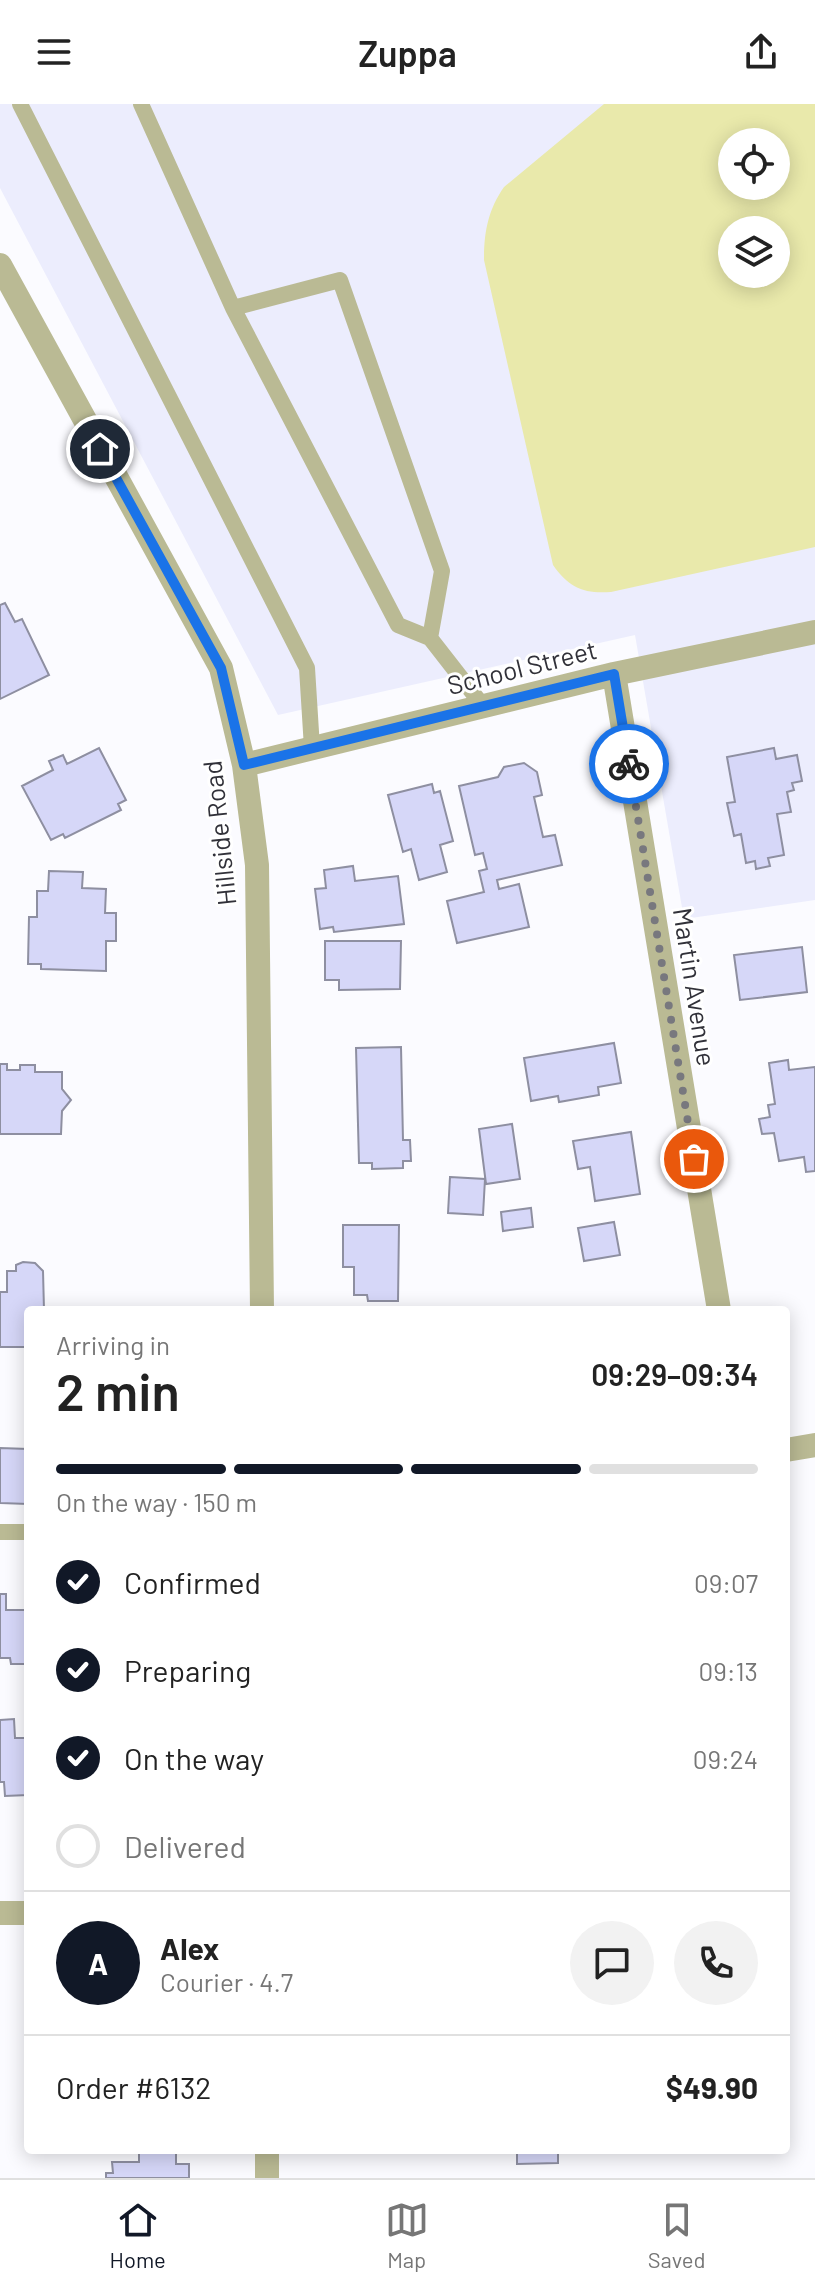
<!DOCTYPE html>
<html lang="en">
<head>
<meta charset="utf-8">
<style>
	body { margin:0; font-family:Barlow,sans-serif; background:#f2f2f2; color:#222; height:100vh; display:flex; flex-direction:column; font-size:30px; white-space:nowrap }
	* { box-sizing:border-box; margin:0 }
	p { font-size:26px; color:#767676 }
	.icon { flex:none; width:44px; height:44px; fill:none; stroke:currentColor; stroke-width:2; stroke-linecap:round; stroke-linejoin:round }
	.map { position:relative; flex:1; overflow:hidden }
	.drawer { position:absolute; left:24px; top:1202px; width:766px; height:848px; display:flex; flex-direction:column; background:#fff; border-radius:8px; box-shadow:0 4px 20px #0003 }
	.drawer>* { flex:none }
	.tools { position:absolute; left:718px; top:24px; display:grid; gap:16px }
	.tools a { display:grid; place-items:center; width:72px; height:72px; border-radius:50%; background:#fff; box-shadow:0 4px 20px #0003; font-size:40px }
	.pin { position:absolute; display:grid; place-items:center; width:68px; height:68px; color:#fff; margin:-34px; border:4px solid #fff; border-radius:50%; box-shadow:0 2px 8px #0007 }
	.courier { position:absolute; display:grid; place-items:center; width:80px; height:80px; margin:-40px; border:6px solid #1a73e8; border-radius:50%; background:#fff; color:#222; box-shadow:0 2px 10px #0007 }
	.head em { font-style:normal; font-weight:600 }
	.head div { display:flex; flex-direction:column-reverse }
	.head { display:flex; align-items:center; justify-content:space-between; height:136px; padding:0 32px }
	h1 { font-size:52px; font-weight:600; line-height:60px }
	.bar { display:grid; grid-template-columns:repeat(4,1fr); gap:12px 8px; align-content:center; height:96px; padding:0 32px }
	.bar i { height:10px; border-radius:6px; background:#e0e0e0 }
	.bar .current { background:#111827 }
	.bar p { grid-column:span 4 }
	.line { display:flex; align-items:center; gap:20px; padding:0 32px; border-top:2px solid #e0e0e0 }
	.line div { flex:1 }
	.round { display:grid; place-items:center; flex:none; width:84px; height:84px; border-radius:42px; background:#f2f2f2 }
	ol { padding:0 32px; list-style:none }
	li { display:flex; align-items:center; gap:24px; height:88px }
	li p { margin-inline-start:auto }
	li .icon { padding:8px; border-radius:50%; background:#111827; color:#fff; stroke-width:4 }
	li:last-child { color:#767676 }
	li i { width:44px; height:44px; border:4px solid #e0e0e0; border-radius:50% }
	header { display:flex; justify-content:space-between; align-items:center; height:104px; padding:0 32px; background:#fff; font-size:36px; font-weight:600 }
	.tabs { display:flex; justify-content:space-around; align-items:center; height:112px; border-top:2px solid #e0e0e0; background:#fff; font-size:22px; color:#767676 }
	.tabs a { display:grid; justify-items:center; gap:4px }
	.tabs .current { color:#111827 }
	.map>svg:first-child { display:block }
	.built { fill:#ecedfd; fill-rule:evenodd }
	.green { fill:#e9e9ab; fill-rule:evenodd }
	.building { fill:#d6d7f8; stroke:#8e8fa1; stroke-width:2 }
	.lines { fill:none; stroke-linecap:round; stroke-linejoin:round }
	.service { stroke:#baba94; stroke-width:16 }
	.minor { stroke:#baba94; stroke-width:24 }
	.done { stroke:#78787e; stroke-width:8; stroke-dasharray:0 14.4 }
	.route { stroke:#1a73e8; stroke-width:10 }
	.labels { text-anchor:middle; stroke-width:6; stroke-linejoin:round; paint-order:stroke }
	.street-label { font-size:26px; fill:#313139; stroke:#fff }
</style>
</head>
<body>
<header><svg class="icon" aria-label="menu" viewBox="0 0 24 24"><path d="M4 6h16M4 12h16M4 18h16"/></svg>Zuppa<svg class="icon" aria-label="share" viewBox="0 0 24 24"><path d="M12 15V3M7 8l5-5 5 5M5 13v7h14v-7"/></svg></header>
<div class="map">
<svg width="815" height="2074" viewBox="0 0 815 2074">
	<rect width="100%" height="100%" fill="#fbfbff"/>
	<path class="built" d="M 0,0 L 815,0 L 815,796 L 684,815 L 635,531 L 278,611 L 0,84 ZM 732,38 L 776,38 L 776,82 L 732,82 ZM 732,126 L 776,126 L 776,170 L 732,170 Z"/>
	<path class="green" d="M 604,0 L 815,0 L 815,443 L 611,488 C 584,490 569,484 553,461 L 484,156 C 484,128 488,106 504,83 ZM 732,38 L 776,38 L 776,82 L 732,82 ZM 732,126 L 776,126 L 776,170 L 732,170 Z"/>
	<path class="building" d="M 5,499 L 15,518 L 22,515 L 49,571 L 0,595 L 0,501 Z
		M 99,644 L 126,696 L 118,700 L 121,706 L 65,734 L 63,730 L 51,736 L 22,682 L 53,666 L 49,657 L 63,651 L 67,660 Z
		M 774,644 L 776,655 L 797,651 L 802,677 L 792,679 L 794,686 L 787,688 L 791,708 L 777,710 L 784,751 L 768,754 L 770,762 L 756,765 L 755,757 L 746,759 L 741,730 L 734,732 L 727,699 L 735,698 L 727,653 Z
		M 524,659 L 537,668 L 542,691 L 534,693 L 543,733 L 555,731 L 562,761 L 497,776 L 499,785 L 519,780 L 529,823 L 457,839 L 447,797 L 484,788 L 479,767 L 487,765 L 483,749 L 475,751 L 459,682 L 498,673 L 504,663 Z
		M 432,680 L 434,689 L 440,687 L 453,737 L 440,741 L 447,768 L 419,776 L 411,745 L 403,748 L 388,691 Z
		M 353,762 L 355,777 L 398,772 L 404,820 L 334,828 L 333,823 L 320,825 L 315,785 L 326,784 L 324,766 Z
		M 49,767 L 83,768 L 82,784 L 106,785 L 105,809 L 116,809 L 116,837 L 106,837 L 106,867 L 41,865 L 41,860 L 28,860 L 29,813 L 37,813 L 37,787 L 48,787 Z
		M 325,837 L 401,837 L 400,885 L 339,886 L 339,876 L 325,876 Z
		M 802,843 L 807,888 L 740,896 L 734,851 Z
		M 614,939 L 621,979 L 598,983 L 599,991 L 559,998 L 558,992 L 531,997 L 524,954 Z
		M 401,943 L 403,1036 L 410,1036 L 411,1057 L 403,1057 L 403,1064 L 372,1065 L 372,1059 L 359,1059 L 356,944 Z
		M 788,956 L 789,966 L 815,963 L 815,1067 L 806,1068 L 804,1053 L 779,1057 L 774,1029 L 762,1030 L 759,1015 L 770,1013 L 768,1001 L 775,1000 L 769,959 Z
		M 0,960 L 7,960 L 7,966 L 20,966 L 20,961 L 35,961 L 35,968 L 62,968 L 62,985 L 71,996 L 62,1007 L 61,1030 L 0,1030 Z
		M 512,1020 L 520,1075 L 486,1080 L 479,1025 Z
		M 631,1028 L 640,1090 L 595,1097 L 590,1063 L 578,1065 L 573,1037 Z
		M 450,1073 L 485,1075 L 483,1111 L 448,1109 Z
		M 531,1104 L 533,1123 L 503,1127 L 501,1108 Z
		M 614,1118 L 620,1151 L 584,1157 L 578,1124 Z
		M 343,1121 L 399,1121 L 398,1197 L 368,1197 L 367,1191 L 354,1191 L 354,1163 L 343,1163 Z
		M 23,1158 L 35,1159 L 43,1167 L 44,1206 L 28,1206 L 28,1243 L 0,1243 L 0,1188 L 7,1188 L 7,1167 L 16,1167 L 16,1161 Z
		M 0,1344 L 28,1345 L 28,1400 L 0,1399 Z
		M 0,1490 L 6,1490 L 6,1506 L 28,1506 L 28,1560 L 11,1560 L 10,1554 L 0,1554 Z
		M 14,1615 L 15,1634 L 28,1634 L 28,1691 L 5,1692 L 4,1678 L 0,1678 L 0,1616 Z
		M 517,2046 L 558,2046 L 558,2059 L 517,2060 Z
		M 139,2047 L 176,2048 L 176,2060 L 189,2060 L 189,2074 L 106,2074 L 106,2069 L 113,2069 L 112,2058 L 139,2058 Z"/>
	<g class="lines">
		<path class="service" d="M 20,0 L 307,564 L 312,644
			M 141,0 L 233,204 L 398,521 L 430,534 L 483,602
			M 233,204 L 340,176 L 442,467 L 430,534
			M 0,1428 L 28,1428"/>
		<path class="minor" d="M 0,161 L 221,564 L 244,661 L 257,761 L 262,1206
			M 614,570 L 719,1206
			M 244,661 L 614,570 L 815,528
			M 786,1346 L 815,1341
			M 0,1809 L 28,1809
			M 267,2074 L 267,2046"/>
	</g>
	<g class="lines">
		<path class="done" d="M 629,660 L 694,1055"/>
		<path class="route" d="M 100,345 L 221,564 L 244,661 L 614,570 L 629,660"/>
	</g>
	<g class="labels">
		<g class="street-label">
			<text transform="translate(522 564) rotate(-14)" y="9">School Street</text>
			<text transform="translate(220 729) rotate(-96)" y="9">Hillside Road</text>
			<text transform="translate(694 883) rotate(81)" y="9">Martin Avenue</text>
		</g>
	</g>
</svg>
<div class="tools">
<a><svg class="icon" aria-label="locate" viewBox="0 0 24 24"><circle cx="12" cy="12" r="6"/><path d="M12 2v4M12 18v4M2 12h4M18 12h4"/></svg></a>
<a><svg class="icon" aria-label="layers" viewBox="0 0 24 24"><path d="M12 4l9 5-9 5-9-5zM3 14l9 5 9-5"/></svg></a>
</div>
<div class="pin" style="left:694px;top:1055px;background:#ea580c"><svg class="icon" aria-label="bag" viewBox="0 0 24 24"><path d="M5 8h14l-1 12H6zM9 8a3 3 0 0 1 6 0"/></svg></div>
<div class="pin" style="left:100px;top:345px;background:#1f2937"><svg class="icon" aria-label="home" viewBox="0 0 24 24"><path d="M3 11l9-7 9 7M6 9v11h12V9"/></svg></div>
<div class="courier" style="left:629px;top:660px"><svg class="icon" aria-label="bike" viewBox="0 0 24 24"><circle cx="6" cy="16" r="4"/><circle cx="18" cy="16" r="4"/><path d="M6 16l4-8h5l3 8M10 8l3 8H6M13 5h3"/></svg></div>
<section class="drawer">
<div class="head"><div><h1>2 min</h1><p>Arriving in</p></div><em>09:29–09:34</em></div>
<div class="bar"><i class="current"></i><i class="current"></i><i class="current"></i><i></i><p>On the way · 150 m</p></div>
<ol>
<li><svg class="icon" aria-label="check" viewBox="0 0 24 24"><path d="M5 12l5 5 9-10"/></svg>Confirmed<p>09:07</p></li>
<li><svg class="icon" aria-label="check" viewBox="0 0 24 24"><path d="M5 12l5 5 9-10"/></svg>Preparing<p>09:13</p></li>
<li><svg class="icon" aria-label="check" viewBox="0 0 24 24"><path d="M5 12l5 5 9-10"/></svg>On the way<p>09:24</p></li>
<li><i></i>Delivered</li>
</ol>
<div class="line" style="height:144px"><b class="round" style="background:#111827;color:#fff">A</b><div><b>Alex</b><p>Courier · 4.7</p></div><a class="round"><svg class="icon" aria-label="chat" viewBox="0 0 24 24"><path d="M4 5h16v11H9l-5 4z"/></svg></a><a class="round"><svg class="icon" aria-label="phone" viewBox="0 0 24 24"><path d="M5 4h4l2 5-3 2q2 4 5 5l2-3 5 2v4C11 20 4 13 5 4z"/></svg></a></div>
<div class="line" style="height:104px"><div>Order #6132</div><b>$49.90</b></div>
</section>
</div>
<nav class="tabs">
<a class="current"><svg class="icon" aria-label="home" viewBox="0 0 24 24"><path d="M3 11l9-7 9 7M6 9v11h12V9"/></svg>Home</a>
<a><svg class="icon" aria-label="map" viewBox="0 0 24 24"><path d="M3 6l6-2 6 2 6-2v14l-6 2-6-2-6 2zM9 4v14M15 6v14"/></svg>Map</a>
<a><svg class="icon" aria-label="saved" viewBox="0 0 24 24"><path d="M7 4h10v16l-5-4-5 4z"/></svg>Saved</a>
</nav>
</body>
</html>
